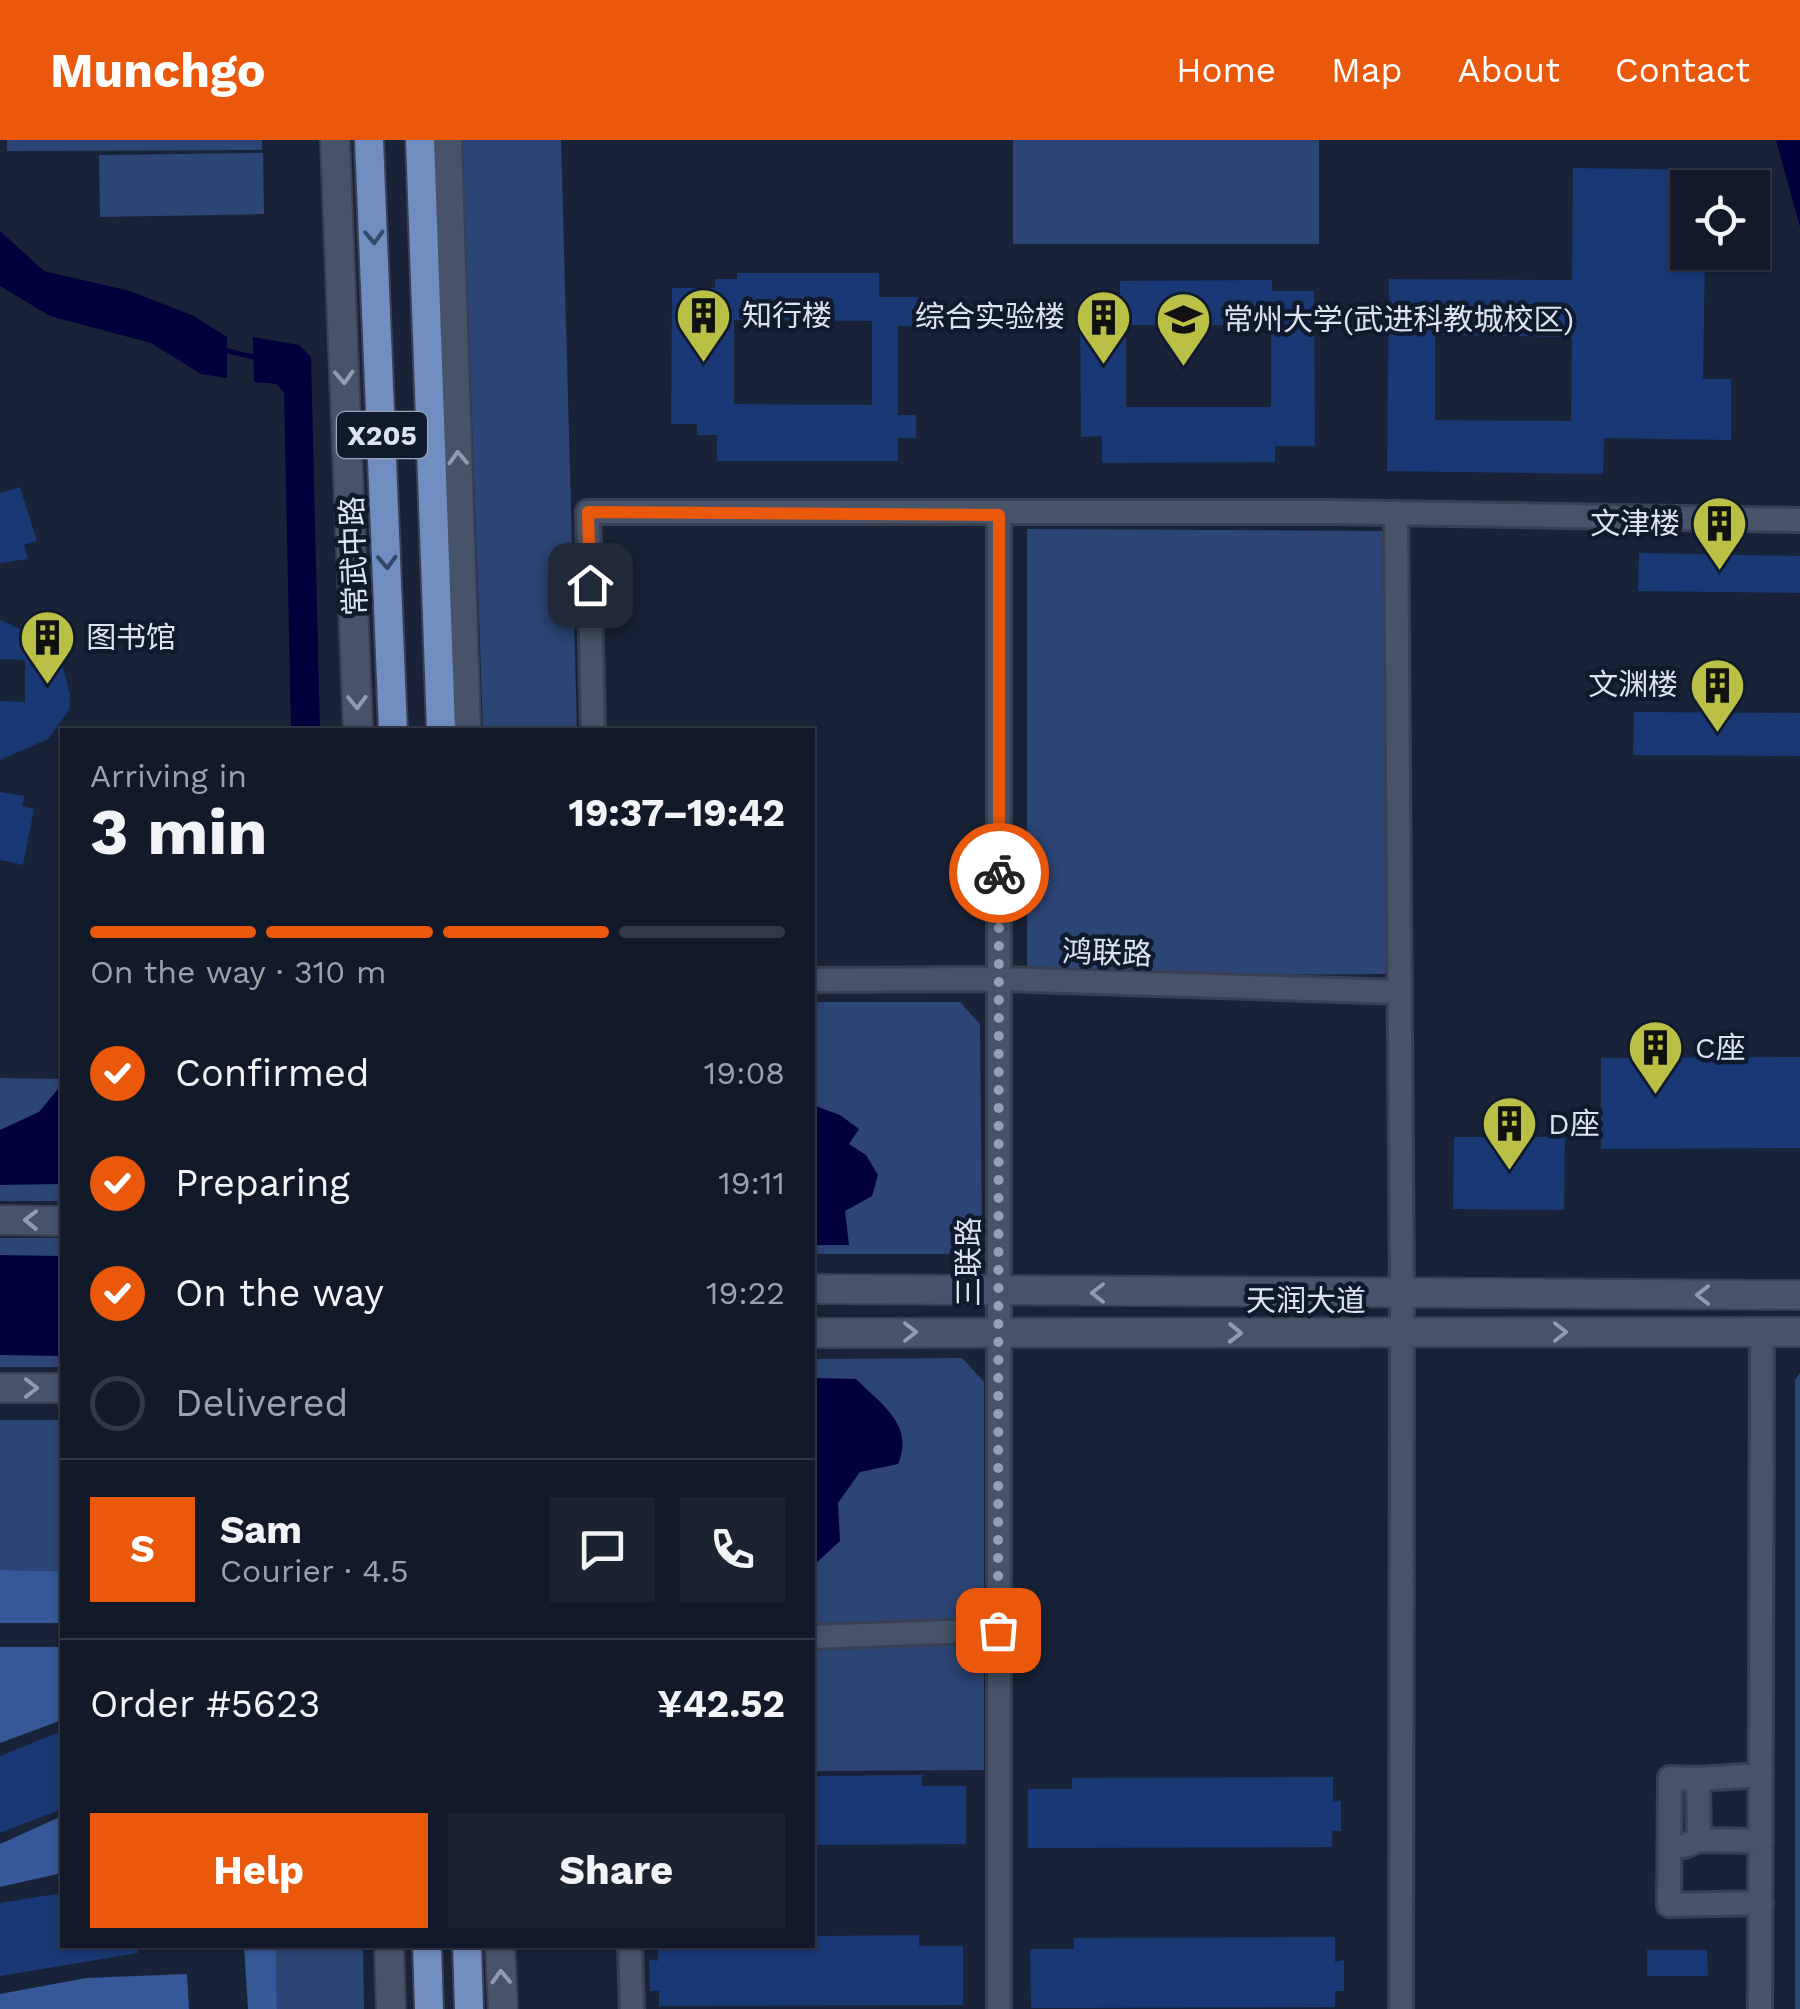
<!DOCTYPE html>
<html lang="en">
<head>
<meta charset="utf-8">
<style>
	body { margin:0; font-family:"Work Sans","Noto Sans SC",sans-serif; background:#1b2331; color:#f1f3f6; height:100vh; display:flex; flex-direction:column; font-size:38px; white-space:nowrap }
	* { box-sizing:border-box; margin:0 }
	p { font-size:32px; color:#9ca1a8 }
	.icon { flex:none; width:55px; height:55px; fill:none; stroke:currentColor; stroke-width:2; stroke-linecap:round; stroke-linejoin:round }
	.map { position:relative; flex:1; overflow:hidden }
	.drawer { position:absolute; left:60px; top:588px; width:755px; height:1220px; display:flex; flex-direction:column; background:#121a29; border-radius:0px; box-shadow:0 2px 8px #0004,0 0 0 2px #313846 }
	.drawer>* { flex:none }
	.tools { position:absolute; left:1670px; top:30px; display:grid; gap:20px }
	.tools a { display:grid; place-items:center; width:100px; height:100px; border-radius:0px; background:#121a29; box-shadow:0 2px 8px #0004,0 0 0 2px #313846; font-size:50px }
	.pin { position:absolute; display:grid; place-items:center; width:85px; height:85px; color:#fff; margin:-42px; border-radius:20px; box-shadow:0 5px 15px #0006 }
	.courier { position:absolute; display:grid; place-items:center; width:100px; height:100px; margin:-50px; border:8px solid #ea580c; border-radius:50%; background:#fff; color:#222; box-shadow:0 2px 12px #0007 }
	.headline em { font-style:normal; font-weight:700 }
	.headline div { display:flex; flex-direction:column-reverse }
	.headline { display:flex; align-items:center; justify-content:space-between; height:170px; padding:0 30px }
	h1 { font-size:65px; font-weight:700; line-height:75px }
	.bar { display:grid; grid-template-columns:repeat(4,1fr); gap:15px 10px; align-content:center; height:120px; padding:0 30px }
	.bar i { height:12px; border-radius:8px; background:#313846 }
	.bar .current { background:#ea580c }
	.bar p { grid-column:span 4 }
	.line { display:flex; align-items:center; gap:25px; padding:0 30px; border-top:2px solid #313846 }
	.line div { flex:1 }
	.round { display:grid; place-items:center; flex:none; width:105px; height:105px; border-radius:0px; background:#1b2331 }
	ol { padding:0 30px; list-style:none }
	li { display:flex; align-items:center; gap:30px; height:110px }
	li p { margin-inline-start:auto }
	li .icon { padding:10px; border-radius:50%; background:#ea580c; color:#fff; stroke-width:4 }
	li:last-child { color:#9ca1a8 }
	li i { width:55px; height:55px; border:5px solid #313846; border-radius:50% }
	.button { display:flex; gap:20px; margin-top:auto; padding:20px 30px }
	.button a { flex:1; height:115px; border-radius:0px; background:#ea580c; color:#fff; font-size:40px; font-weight:700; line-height:115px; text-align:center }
	.button a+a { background:#1b2331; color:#f1f3f6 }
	header { display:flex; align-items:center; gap:60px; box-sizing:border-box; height:140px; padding:0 50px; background:#ea580c; color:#fff }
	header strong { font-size:48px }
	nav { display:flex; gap:55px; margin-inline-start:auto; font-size:35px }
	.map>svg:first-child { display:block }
	.green { fill:#2c4576 }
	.forest { fill:#365898 }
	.water { fill:#00013c }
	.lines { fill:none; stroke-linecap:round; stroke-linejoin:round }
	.stream { stroke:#00013c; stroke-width:5 }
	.building { fill:#193875; fill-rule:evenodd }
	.minor-casing { stroke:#384051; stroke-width:28 }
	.tertiary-casing { stroke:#384051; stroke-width:32 }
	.primary-casing { stroke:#384051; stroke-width:32 }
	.minor { stroke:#465369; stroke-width:22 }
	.tertiary { stroke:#465369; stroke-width:28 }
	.primary { stroke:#718dc2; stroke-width:28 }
	.oneway { stroke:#364869 }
	.oneway2 { stroke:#909bad }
	.done { stroke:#97a0b0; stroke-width:10; stroke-dasharray:0 18 }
	.route { stroke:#ea580c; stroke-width:12 }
	.labels { text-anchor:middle; stroke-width:9; stroke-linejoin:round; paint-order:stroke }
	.shield { fill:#0f1a2d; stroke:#9ea7b6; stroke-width:2.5 }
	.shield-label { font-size:28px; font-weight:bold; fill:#dbe3f1 }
	.poi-label { font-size:30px; fill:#dbe3f1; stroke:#0f1a2d; text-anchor:start }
	.street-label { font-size:30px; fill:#dbe3f1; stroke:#0f1a2d }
</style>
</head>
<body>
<header>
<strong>Munchgo</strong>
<nav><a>Home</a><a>Map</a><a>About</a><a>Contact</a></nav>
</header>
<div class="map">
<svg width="1800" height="1869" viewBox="0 0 1800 1869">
	<rect width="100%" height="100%" fill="#182337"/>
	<path class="green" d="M 7,0 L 262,0 L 262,10 L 7,11 Z
		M 462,0 L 561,0 L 577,590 L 483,590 Z
		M 1013,0 L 1319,0 L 1319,104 L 1013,104 Z
		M 263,13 L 264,74 L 100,77 L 99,15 Z
		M 1027,389 L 1387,391 L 1392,834 L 1027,836 Z
		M 812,862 L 960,862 L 980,884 L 982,1091 L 960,1114 L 813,1114 Z
		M 0,938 L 62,939 L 62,1061 L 0,1061 Z
		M 0,1098 L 62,1098 L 62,1227 L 0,1227 Z
		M 962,1218 L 984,1242 L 984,1630 L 813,1631 L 812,1219 Z
		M 1800,1233 L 1800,1869 L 1795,1869 L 1795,1240 Z
		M 0,1280 L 62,1280 L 62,1431 L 0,1430 Z
		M 276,1805 L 363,1805 L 364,1869 L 277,1869 Z"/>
	<path class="forest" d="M 0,1430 L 62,1431 L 62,1483 L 0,1483 Z
		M 0,1507 L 62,1507 L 62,1580 L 0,1603 Z
		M 62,1676 L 62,1733 L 0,1747 L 0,1704 Z
		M 244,1805 L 276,1805 L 277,1869 L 248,1869 Z
		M 187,1834 L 189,1869 L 0,1869 L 0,1854 L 86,1838 Z"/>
	<path class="water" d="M 1776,0 L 1800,0 L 1800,87 Z
		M 0,91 L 44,131 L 130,151 L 194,176 L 227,197 L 227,238 L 201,234 L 151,203 L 50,176 L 0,146 Z
		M 253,197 L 299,205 L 311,217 L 320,590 L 291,590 L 284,253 L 277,244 L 254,242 Z
		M 62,944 L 62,1044 L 0,1045 L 0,990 L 39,972 Z
		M 813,965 L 840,975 L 859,989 L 849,1004 L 866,1015 L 878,1035 L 872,1056 L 845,1071 L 849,1105 L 813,1105 Z
		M 0,1115 L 62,1116 L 62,1216 L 0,1215 Z
		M 813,1238 L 856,1239 C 881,1264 915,1285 898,1324 L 860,1332 L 838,1363 L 840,1401 L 813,1426 Z"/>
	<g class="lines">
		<path class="stream" d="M 224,210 L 257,218"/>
	</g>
	<path class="building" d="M 1573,28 L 1706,30 L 1706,48 L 1688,48 L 1688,112 L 1705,112 L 1703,239 L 1731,239 L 1731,300 L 1604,298 L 1603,334 L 1387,331 L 1389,139 L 1572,140 ZM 1435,195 L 1572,197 L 1571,281 L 1435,280 Z
		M 737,133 L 879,133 L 879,157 L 918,157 L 918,186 L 898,186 L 898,275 L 916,275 L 916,298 L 898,298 L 898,321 L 717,321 L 717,295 L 697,295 L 697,284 L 671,284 L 672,148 L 715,148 L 715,139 L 737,139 ZM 734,180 L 872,181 L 872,265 L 734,264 Z
		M 1272,140 L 1272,151 L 1314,151 L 1315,306 L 1275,306 L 1275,322 L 1102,323 L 1102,296 L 1081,297 L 1080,159 L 1120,158 L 1120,141 ZM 1126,185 L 1271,185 L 1271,267 L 1126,267 Z
		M 20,347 L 37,401 L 24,405 L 28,419 L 0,423 L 0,353 Z
		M 1639,413 L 1800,416 L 1800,453 L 1638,451 Z
		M 0,480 L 48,502 L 61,519 L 70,555 L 69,570 L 48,599 L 0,620 L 0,561 L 25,562 L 25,520 L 0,519 Z
		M 1634,572 L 1800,573 L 1800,616 L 1633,615 Z
		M 0,652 L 24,656 L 22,666 L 34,669 L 23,725 L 0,720 Z
		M 1800,917 L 1800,1008 L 1601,1009 L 1601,918 Z
		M 1454,997 L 1565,997 L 1564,1070 L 1453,1069 Z
		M 62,1591 L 62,1669 L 0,1693 L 0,1616 Z
		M 922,1635 L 922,1646 L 966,1646 L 966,1704 L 812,1705 L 812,1636 Z
		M 1333,1637 L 1333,1662 L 1341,1660 L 1341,1691 L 1332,1691 L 1332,1707 L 1028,1708 L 1028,1649 L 1072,1649 L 1072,1638 Z
		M 62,1753 L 62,1805 L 138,1805 L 138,1813 L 0,1836 L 0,1763 Z
		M 919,1795 L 919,1806 L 963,1806 L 963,1865 L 659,1866 L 659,1851 L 650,1851 L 649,1819 L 658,1821 L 658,1805 L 812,1805 L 812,1796 Z
		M 1335,1797 L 1335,1822 L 1344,1820 L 1344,1851 L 1335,1851 L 1335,1867 L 1031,1868 L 1030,1809 L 1074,1809 L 1074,1798 Z
		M 1647,1810 L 1707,1810 L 1708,1836 L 1647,1836 Z"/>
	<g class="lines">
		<defs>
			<path id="minor" d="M 1396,373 L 1402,1154 L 1401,1869
				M 593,590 L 588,372 L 1330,372 L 1800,380
				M 812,840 L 999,839 L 1400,852
				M 812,1497 L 999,1490
				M 1698,1639 L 1670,1638 L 1669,1765 L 1761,1763
				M 1699,1700 L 1698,1639 L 1761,1635
				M 1684,1706 L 1699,1700 L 1761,1701
				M 630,1805 L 632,1869
				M 999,1869 L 999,375
				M 1760,1869 L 1762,1192"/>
			<path id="tertiary" d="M 335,0 L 358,590
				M 447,0 L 466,590
				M 0,1080 L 62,1081
				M 812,1149 L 1800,1155
				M 812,1193 L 1800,1192
				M 0,1248 L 62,1248
				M 389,1805 L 391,1869
				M 500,1805 L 503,1869"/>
			<path id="primary" d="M 369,0 L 393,590
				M 420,0 L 441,590
				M 427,1805 L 429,1869
				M 467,1805 L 469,1869"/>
		</defs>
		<use href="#minor" class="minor-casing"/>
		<use href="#tertiary" class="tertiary-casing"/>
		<use href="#primary" class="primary-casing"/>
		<use href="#minor" class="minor"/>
		<use href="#tertiary" class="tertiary"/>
		<use href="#primary" class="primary"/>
	</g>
	<defs><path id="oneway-chevron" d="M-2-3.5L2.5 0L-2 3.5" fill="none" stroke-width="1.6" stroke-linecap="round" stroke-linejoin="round" transform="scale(2.5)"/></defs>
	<g class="oneway">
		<use href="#oneway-chevron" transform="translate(374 97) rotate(88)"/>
		<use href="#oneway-chevron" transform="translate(387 422) rotate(88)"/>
	</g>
	<g class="oneway2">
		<use href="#oneway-chevron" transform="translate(344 237) rotate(87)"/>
		<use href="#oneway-chevron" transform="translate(458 318) rotate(-92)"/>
		<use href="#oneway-chevron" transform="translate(357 562) rotate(89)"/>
		<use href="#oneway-chevron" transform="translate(31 1080) rotate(-179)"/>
		<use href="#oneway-chevron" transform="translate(1098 1153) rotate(180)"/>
		<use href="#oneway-chevron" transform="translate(1703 1155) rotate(-180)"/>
		<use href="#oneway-chevron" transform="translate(910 1192)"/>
		<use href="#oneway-chevron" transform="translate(1560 1192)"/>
		<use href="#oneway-chevron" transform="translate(1235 1193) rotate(1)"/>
		<use href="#oneway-chevron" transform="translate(31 1248)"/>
		<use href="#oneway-chevron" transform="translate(501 1837) rotate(-92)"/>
	</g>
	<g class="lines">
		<path class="done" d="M 998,1490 L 999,733"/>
		<path class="route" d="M 590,445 L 588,372 L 999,375 L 999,733"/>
	</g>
	<defs>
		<symbol id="building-pin" viewBox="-11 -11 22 30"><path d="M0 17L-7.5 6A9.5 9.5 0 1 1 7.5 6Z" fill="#bac045" stroke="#0f1a2d"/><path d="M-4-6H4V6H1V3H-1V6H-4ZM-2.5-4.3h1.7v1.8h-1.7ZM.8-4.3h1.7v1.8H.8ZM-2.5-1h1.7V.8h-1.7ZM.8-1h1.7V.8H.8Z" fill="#111"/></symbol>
		<symbol id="university-pin" viewBox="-11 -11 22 30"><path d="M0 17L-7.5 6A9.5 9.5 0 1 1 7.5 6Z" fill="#bac045" stroke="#0f1a2d"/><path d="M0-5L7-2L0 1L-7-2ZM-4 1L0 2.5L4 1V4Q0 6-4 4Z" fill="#111"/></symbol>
	</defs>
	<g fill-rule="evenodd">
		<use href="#building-pin" x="672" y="144" width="63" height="86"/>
		<use href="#building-pin" x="1072" y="146" width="63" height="86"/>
		<use href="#university-pin" x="1152" y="148" width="63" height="86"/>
		<use href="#building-pin" x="1688" y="352" width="63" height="86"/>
		<use href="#building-pin" x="16" y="466" width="63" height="86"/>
		<use href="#building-pin" x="1686" y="514" width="63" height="86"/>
		<use href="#building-pin" x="1624" y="876" width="63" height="86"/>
		<use href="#building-pin" x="1478" y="952" width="63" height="86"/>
	</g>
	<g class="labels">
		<rect class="shield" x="337" y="272" width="90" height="46" rx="8"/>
		<g class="shield-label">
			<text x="382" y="305">X205</text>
		</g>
		<g class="poi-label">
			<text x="742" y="186">知行楼</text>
			<text x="1065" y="187" text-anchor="end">综合实验楼</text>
			<text x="1223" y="190">常州大学(武进科教城校区)</text>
			<text x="1680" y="394" text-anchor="end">文津楼</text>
			<text x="86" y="508">图书馆</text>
			<text x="1678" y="555" text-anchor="end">文渊楼</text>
			<text x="1695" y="918">C座</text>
			<text x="1548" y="994">D座</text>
		</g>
		<g class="street-label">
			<text transform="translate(354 416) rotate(-92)" y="10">常武中路</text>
			<text transform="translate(1107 813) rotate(2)" y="10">鸿联路</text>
			<text transform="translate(969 1122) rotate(-90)" y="10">三联路</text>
			<text x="1306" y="1171">天润大道</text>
		</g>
	</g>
</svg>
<div class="tools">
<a><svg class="icon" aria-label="locate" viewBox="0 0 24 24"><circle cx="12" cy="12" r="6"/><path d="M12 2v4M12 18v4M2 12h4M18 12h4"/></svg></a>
</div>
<div class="pin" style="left:998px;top:1490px;background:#ea580c"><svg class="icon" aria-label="bag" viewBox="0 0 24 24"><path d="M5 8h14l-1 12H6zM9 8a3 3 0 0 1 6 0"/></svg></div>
<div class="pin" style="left:590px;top:445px;background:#1f2937"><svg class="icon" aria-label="home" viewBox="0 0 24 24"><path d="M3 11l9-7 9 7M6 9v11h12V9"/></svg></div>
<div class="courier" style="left:999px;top:733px"><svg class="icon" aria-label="bike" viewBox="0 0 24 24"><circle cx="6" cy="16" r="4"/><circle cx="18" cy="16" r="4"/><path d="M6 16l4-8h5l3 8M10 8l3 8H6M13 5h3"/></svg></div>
<section class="drawer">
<div class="headline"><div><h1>3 min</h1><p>Arriving in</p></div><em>19:37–19:42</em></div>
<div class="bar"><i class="current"></i><i class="current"></i><i class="current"></i><i></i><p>On the way · 310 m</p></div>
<ol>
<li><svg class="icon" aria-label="check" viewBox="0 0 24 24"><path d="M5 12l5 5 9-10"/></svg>Confirmed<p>19:08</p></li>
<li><svg class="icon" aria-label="check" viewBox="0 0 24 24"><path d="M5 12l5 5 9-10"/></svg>Preparing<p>19:11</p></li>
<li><svg class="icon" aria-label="check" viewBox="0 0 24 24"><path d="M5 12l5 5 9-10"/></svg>On the way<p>19:22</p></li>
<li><i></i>Delivered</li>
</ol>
<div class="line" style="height:180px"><b class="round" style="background:#ea580c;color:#fff">S</b><div><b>Sam</b><p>Courier · 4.5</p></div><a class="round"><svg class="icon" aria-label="chat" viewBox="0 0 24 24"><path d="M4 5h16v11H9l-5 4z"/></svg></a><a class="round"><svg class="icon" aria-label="phone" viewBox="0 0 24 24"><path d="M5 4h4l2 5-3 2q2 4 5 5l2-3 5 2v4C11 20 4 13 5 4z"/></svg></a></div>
<div class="line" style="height:130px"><div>Order #5623</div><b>¥42.52</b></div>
<div class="button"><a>Help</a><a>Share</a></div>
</section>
</div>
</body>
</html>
